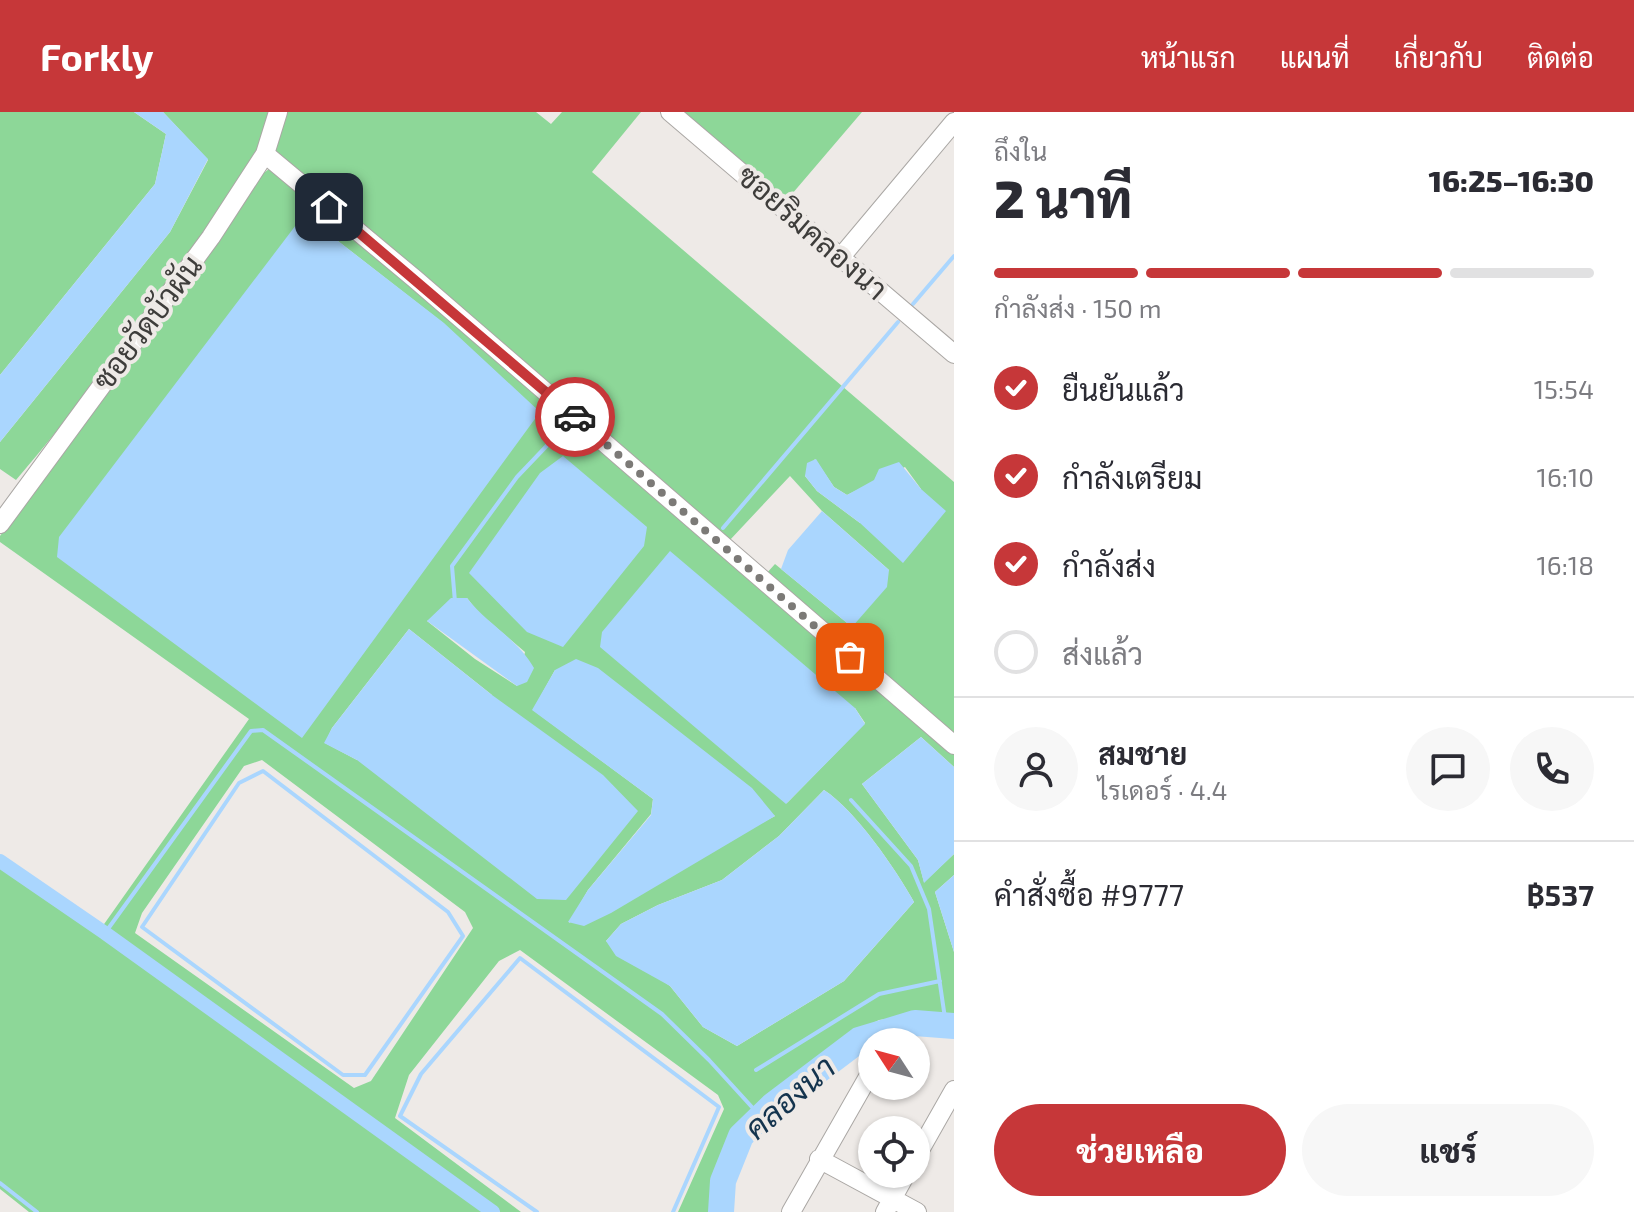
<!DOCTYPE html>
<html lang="th">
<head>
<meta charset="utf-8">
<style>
	body { margin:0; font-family:"Exo 2",Sarabun,sans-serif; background:#f7f7f7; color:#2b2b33; height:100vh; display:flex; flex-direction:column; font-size:30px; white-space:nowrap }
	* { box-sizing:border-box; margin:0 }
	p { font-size:26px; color:#7c7c81 }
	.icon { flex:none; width:44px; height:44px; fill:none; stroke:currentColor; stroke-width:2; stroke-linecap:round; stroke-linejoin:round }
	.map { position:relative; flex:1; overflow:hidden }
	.sheet { display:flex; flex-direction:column; background:#fff; width:680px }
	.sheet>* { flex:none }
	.needle { width:52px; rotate:306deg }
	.controls { position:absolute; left:858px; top:916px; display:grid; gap:16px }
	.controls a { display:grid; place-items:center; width:72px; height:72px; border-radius:50%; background:#fff; box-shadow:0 2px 6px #0004; font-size:40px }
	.pin { position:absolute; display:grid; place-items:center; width:68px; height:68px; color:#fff; margin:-34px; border-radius:16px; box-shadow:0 4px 12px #0006 }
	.courier { position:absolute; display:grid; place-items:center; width:80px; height:80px; margin:-40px; border:6px solid #c63739; border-radius:50%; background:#fff; color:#222; box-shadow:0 2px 10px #0007 }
	.head em { font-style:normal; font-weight:800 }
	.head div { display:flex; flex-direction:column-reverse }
	.head { display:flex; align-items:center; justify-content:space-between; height:136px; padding:0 40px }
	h1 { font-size:52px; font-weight:800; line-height:60px }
	.bar { display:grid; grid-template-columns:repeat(4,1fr); gap:12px 8px; align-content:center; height:96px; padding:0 40px }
	.bar i { height:10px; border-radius:6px; background:#e1e1e2 }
	.bar .active { background:#c63739 }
	.bar p { grid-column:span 4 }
	.line { display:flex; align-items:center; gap:20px; padding:0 40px; border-top:2px solid #e1e1e2 }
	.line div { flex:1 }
	.round { display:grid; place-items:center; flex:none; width:84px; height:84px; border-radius:42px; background:#f7f7f7 }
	ol { padding:0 40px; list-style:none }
	li { display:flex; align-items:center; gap:24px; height:88px }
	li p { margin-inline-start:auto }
	li .icon { padding:8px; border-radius:50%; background:#c63739; color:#fff; stroke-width:4 }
	li:last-child { color:#7c7c81 }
	li i { width:44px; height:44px; border:4px solid #e1e1e2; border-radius:50% }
	.cta { display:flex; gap:16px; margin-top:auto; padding:16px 40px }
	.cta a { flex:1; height:92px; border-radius:48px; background:#c63739; color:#fff; font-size:32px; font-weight:800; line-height:92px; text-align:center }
	.cta a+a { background:#f7f7f7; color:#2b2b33 }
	header { display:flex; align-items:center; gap:48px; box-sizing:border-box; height:112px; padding:0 40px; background:#c63739; color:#fff }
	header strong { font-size:38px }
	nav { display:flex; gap:44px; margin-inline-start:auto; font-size:28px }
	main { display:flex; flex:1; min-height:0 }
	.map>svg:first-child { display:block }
	.green { fill:#8dd798; fill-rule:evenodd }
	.water { fill:#aad6fe }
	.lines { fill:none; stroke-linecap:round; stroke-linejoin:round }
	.stream { stroke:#aad6fe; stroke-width:4 }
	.canal { stroke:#aad6fe; stroke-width:14 }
	.river { stroke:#aad6fe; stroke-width:26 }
	.minor-casing { stroke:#aaa7a4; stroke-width:20 }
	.minor { stroke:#fff; stroke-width:18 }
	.done { stroke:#7c7a77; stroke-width:8; stroke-dasharray:0 14.4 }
	.route { stroke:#c63739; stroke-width:10 }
	.labels { text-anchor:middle; stroke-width:8; stroke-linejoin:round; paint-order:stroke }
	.street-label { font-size:30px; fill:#3e3d3b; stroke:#eeeae7 }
	.water-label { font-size:32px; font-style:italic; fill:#14344e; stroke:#eeeae7 }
</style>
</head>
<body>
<header>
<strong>Forkly</strong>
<nav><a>หน้าแรก</a><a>แผนที่</a><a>เกี่ยวกับ</a><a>ติดต่อ</a></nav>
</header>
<main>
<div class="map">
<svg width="954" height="1100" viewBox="0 0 954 1100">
	<rect width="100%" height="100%" fill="#eeeae7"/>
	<path class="green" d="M 0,0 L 134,0 L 166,22 L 155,72 L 0,263 Z
		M 163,0 L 270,0 C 268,29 238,67 222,92 C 160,188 90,281 16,368 L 0,357 L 0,330 L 170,120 L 208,48 Z
		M 285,0 L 536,0 L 551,12 L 562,0 L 641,0 L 592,60 L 954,370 L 954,623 L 765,463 L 775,452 L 852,515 L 889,458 L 822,399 L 790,364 L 729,429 L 275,40 ZM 815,347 L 834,375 L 847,383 L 905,355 L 921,377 L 860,411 L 817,379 L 805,364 Z
		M 684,0 L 862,0 L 786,89 Z
		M 269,57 L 278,60 L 954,642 L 954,655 L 921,625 L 862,672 L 918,748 L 924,770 L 954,742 L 954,763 L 935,780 L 954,840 L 954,903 L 916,903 L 879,908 L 846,925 L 762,988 L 733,1024 L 716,1078 L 715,1100 L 678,1100 L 724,997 L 718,983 L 520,838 L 499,849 L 409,963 L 395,1006 L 521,1100 L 29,1100 L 0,1077 L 0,744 L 102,815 L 249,607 L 0,430 L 0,424 L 256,67 ZM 329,122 L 443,211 L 540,301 ZM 467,486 L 478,500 L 525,540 L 517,574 L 475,547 L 427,509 ZM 409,517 L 492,583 L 357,648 L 325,631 L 332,616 ZM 555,558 L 775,704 L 569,811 L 588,778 L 651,702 L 653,687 L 533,598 ZM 855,596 L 865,611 L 786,692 ZM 262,648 L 465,800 L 473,816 L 371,969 L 354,976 L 135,821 L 142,801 L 244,654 ZM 824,678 C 856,699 895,756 914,790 L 844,869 L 737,934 L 703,915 L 670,874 L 606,829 L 621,812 L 658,793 L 722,768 L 779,724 Z"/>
	<path class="water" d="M 134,0 L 163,0 L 208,47 L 170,120 L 0,330 L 0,263 L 155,72 L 166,22 Z
		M 299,109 L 329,122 L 444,211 L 540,300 L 302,626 L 57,445 L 59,425 Z
		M 563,344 L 647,415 L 644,434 L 563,535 L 527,520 L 469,461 L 540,361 Z
		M 816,347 L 834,375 L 847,383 L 874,368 L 879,357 L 899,350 L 921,377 L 946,399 L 903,451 L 860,411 L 817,379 L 805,364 L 807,351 Z
		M 822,399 L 889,458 L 887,475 L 852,515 L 781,457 L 788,438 Z
		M 670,439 L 855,596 L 865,612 L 786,692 L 600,535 L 602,520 Z
		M 451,486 L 467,486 C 487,512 518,527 534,556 L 527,570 L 517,574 L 427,509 Z
		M 409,517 L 492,583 L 603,663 L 638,699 L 566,788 L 537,787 L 357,648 L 324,631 L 332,616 Z
		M 576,547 L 598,556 L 752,676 L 775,704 L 611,801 L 584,814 L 568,810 L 588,778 L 651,703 L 653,687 L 532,598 L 555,558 Z
		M 921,625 L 954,655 L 954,742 L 924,771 L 918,748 L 862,672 Z
		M 824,678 C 856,699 895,756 914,790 L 844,869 L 737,934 L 703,915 L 670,874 L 616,844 L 606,829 L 621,812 L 658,793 L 722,768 L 779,724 Z
		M 954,763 L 954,840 L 935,780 Z"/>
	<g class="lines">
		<path class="stream" d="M 913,192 L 954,144
			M 723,416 L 898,210
			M 455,490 L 452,454 L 517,365 L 558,322
			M 263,659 L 448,800 L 463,824 L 365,963 L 343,963 L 142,815 L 239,671 Z
			M 851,688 L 911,754 L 929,797 L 946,913
			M 105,821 L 251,619 L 263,618 L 662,902 L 709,948 L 761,1005
			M 756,958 L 879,882 L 940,869
			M 0,1071 L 37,1100
			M 537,1100 L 400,1004 L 421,962 L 520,846 L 719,995 L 673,1100"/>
		<path class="canal" d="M 0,749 L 105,821 L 493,1100"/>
		<path class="river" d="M 721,1100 L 723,1069 L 741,1024 L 773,993 L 859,928 L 915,911 L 954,914"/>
		<defs>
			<path id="minor" d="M 670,0 L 954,242
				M 265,42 L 415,167 L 954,633
				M 840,146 L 954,10
				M 0,412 L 211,125 L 265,42 L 278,0
				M 916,1045 L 954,978
				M 819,1047 L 917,1100
				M 791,1100 L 868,965
				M 885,1100 L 906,1062"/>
		</defs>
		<use href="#minor" class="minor-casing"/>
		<use href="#minor" class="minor"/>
	</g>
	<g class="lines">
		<path class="done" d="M 575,305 L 850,545"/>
		<path class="route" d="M 329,95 L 575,305"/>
	</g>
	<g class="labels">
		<g class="street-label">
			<text transform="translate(812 121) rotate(41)" y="10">ซอยริมคลองนา</text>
			<text transform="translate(148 211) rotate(-53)" y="10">ซอยวัดบัวผัน</text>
		</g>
		<g class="water-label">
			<text transform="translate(790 986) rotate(-41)" y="11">คลองนา</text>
		</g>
	</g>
</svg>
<div class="controls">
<a><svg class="needle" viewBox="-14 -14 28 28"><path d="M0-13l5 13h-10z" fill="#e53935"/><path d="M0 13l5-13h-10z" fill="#7c7c81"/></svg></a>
<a><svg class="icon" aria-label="locate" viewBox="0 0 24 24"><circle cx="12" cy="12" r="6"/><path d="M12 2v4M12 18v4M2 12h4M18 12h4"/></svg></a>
</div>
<div class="pin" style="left:850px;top:545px;background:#ea580c"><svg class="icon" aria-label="bag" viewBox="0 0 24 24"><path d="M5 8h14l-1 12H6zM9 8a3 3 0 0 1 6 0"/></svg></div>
<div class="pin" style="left:329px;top:95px;background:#1f2937"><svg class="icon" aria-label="home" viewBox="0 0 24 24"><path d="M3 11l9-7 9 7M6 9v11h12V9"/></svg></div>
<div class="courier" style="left:575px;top:305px"><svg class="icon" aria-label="car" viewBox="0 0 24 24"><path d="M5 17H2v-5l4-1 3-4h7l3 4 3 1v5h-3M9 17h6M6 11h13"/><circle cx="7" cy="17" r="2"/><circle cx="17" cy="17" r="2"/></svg></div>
</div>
<section class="sheet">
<div class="head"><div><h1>2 นาที</h1><p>ถึงใน</p></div><em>16:25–16:30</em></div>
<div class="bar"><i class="active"></i><i class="active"></i><i class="active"></i><i></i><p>กำลังส่ง · 150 m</p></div>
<ol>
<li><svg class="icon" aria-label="check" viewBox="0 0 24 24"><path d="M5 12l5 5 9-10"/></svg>ยืนยันแล้ว<p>15:54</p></li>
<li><svg class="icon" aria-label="check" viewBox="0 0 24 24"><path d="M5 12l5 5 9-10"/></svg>กำลังเตรียม<p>16:10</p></li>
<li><svg class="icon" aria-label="check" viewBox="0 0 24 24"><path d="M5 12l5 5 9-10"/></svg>กำลังส่ง<p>16:18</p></li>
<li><i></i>ส่งแล้ว</li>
</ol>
<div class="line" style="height:144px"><a class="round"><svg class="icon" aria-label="person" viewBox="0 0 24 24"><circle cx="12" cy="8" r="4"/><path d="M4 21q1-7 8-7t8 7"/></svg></a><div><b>สมชาย</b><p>ไรเดอร์ · 4.4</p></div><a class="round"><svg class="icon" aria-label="chat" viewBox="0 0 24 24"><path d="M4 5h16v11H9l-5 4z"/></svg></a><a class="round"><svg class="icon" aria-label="phone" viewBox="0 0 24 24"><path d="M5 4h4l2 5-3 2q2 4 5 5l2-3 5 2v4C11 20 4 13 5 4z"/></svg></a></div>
<div class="line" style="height:104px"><div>คำสั่งซื้อ #9777</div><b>฿537</b></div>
<div class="cta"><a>ช่วยเหลือ</a><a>แชร์</a></div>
</section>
</main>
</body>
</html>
